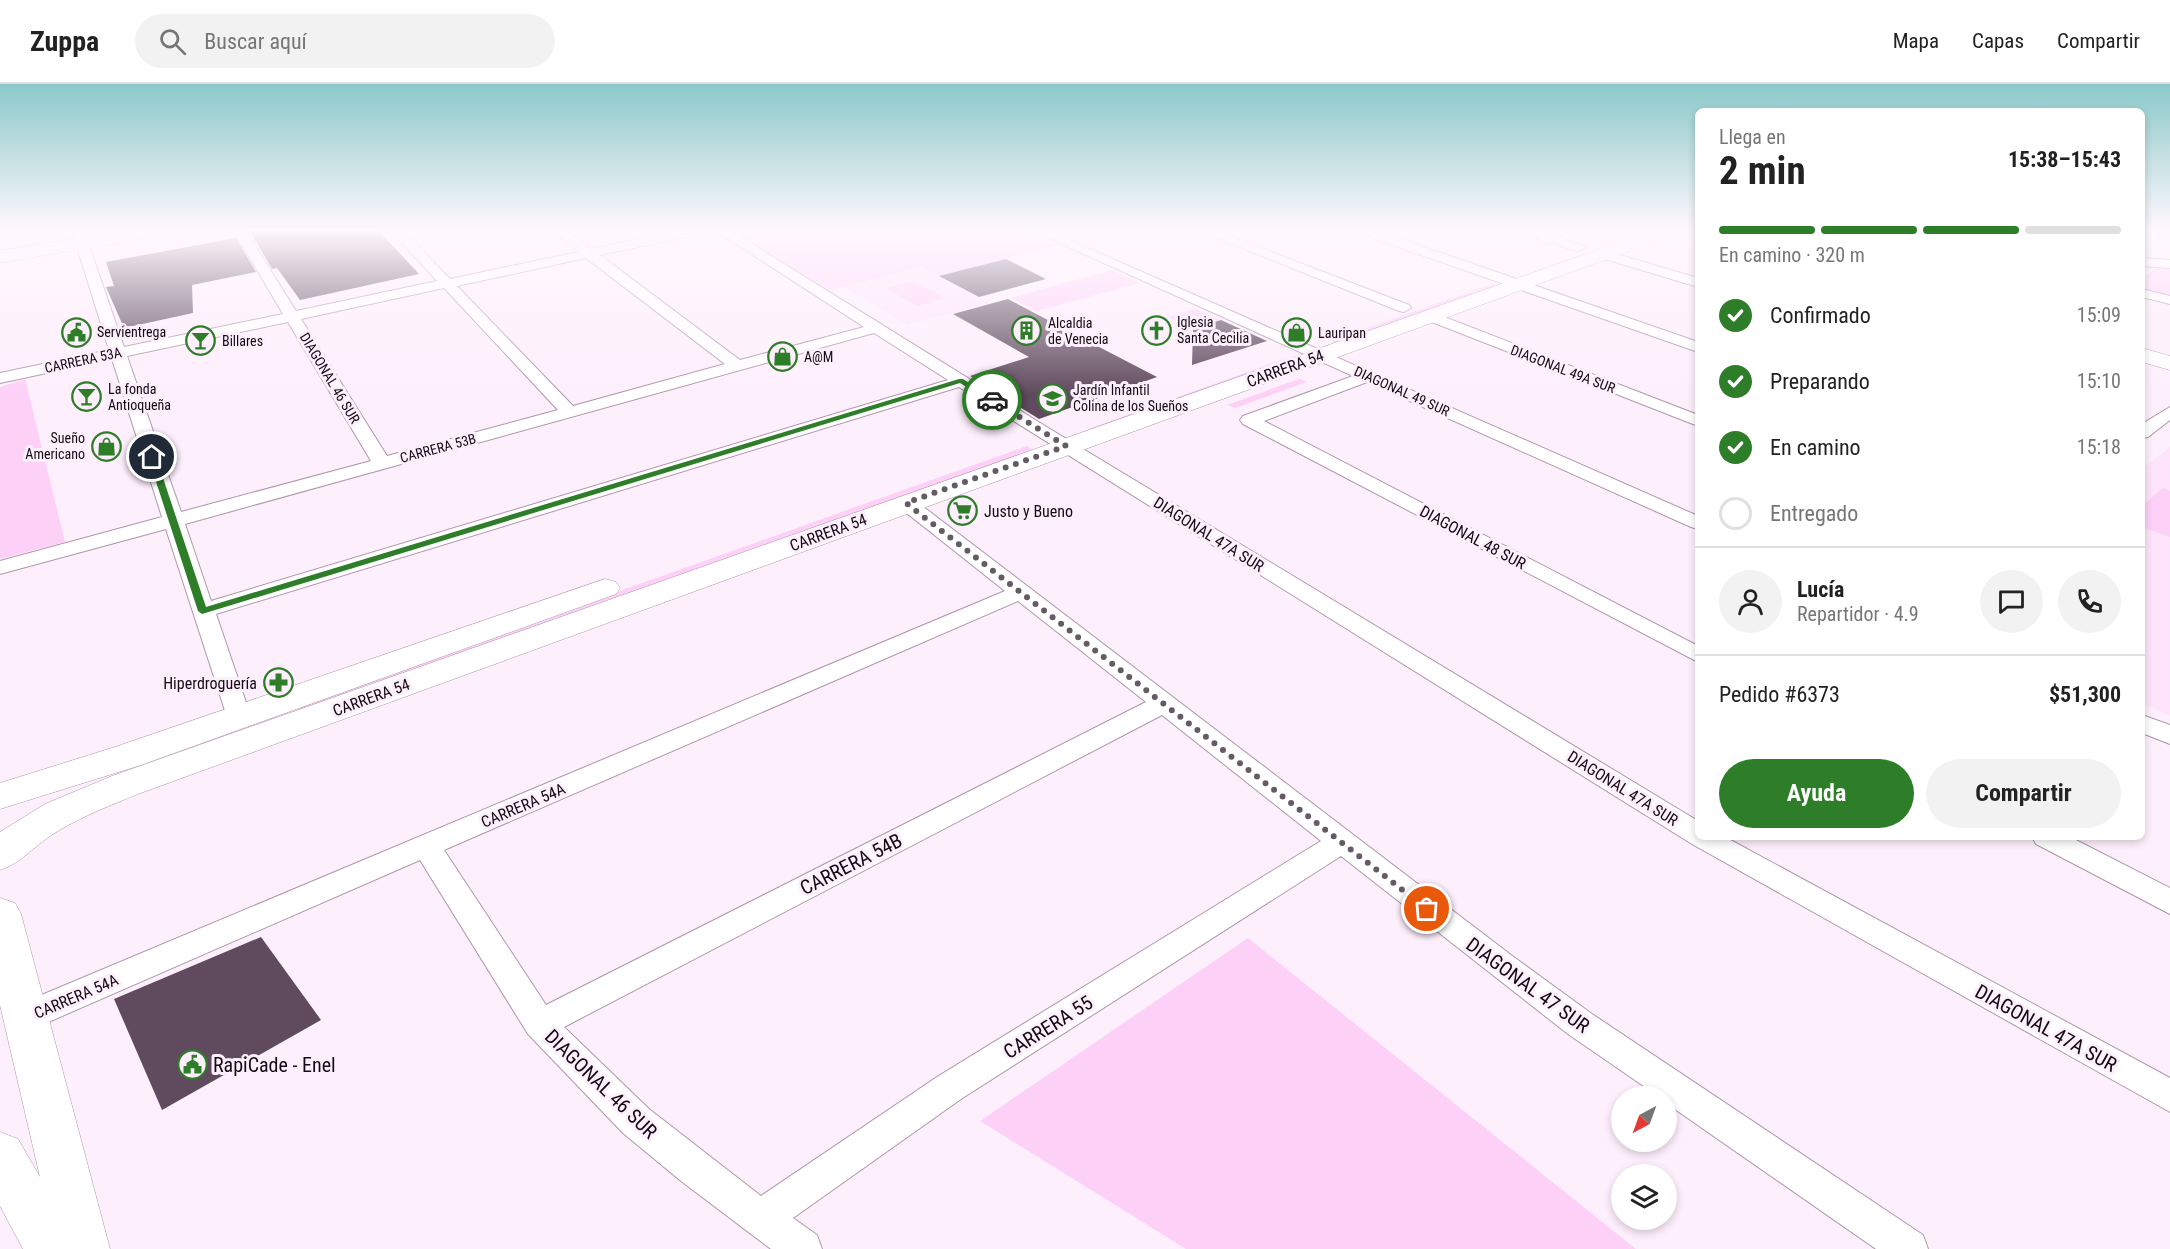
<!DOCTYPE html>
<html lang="es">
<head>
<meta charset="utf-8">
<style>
	body { margin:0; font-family:"Roboto Condensed",sans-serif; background:#f2f2f2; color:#222; height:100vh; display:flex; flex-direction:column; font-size:22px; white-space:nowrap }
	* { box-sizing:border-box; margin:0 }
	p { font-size:20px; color:#767676 }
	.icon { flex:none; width:33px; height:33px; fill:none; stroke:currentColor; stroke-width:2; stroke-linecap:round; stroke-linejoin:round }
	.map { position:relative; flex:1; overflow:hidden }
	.sheet { position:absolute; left:1695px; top:24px; width:450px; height:732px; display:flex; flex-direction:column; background:#fff; border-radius:9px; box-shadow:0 3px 9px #0003 }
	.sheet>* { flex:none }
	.needle { width:39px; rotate:221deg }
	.controls { position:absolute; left:1611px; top:1002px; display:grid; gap:12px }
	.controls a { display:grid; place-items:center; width:66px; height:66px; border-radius:50%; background:#fff; box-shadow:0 3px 9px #0003; font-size:30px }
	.pin { position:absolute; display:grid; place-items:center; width:51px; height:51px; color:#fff; margin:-26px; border:3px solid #fff; border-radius:50%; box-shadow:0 2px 6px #0007 }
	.courier { position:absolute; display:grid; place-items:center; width:60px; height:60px; margin:-30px; border:4px solid #2e7e29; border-radius:50%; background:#fff; color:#222; box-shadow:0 2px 8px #0007 }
	.overview em { font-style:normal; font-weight:700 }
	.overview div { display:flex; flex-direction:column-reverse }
	.overview { display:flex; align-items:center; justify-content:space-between; height:102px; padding:0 24px }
	h1 { font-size:39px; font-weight:700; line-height:45px }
	.bar { display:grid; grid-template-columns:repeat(4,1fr); gap:9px 6px; align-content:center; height:72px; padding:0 24px }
	.bar i { height:8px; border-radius:4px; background:#e0e0e0 }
	.bar .on { background:#2e7e29 }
	.bar p { grid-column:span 4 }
	.line { display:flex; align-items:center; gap:15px; padding:0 24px; border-top:2px solid #e0e0e0 }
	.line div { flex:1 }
	.round { display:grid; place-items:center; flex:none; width:63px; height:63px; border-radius:32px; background:#f2f2f2 }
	ol { padding:0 24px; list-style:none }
	li { display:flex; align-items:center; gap:18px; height:66px }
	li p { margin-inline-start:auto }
	li .icon { padding:6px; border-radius:50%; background:#2e7e29; color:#fff; stroke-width:4 }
	li:last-child { color:#767676 }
	li i { width:33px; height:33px; border:3px solid #e0e0e0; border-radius:50% }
	.action { display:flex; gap:12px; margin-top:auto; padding:12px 24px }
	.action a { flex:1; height:69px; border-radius:36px; background:#2e7e29; color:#fff; font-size:24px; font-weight:700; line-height:69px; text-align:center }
	.action a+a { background:#f2f2f2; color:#222 }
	header { display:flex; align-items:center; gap:36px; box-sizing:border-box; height:84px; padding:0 30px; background:#fff; border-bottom:2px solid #e0e0e0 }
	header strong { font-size:28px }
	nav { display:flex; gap:33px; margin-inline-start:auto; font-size:21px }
	.search { width:420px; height:54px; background:#f2f2f2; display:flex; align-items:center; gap:15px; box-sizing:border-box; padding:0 21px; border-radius:33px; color:#767676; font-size:22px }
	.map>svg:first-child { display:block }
	.built { fill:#fde4fa }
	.green { fill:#fdd0f8 }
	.building { fill:#604b5e }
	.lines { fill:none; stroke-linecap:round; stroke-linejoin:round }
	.street-casing { stroke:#ae96ab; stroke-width:2 }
	.secondary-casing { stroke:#ae96ab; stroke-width:1 }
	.highway-casing { stroke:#ae96ab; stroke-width:1 }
	.street { fill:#fff; fill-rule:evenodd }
	.secondary { fill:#fff; fill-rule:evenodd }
	.highway { fill:#fff; fill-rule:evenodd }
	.route { fill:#2e7e29 }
	.done { stroke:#655b64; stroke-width:6; stroke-dasharray:0 10.8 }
	.labels { text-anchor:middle; stroke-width:6; stroke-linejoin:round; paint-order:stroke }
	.far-poi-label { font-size:14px; fill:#130b12; stroke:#feeffc; text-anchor:start }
	.far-street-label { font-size:14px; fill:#130b12; stroke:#feeffc }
	.street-label { font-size:16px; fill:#130b12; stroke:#feeffc }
	.poi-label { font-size:16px; fill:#130b12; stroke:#feeffc; text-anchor:start }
	.near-street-label { font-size:20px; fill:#130b12; stroke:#feeffc }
	.near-poi-label { font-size:20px; fill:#130b12; stroke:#feeffc; text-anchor:start }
</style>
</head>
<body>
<header>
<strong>Zuppa</strong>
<div class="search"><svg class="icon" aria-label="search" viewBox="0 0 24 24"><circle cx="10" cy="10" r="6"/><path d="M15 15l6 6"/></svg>Buscar aquí</div>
<nav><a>Mapa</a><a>Capas</a><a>Compartir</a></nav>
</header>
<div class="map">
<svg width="2170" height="1165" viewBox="0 0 2170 1165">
	<rect width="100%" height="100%" fill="#feeffc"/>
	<path class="built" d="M 921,183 L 988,219 L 908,241 L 843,202 Z
		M 2170,363 L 2170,632 L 2142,619 L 2142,385 Z"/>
	<path class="green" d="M 733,147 L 1027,147 L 1059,161 L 939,192 L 921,183 L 830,206 Z
		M 2158,183 L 2170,184 L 2170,211 L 2142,205 L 2142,194 Z
		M 1112,186 L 1140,199 L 1037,227 L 1011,214 Z
		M 913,197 L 945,214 L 917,222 L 885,204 Z
		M 1492,200 L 1497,202 L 1335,259 L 1330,257 Z
		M 1196,225 L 1221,236 L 1193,245 L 1168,233 Z
		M 1287,274 L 1293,275 L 1091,346 L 1088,345 Z
		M 25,295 L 65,458 L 0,475 L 0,303 Z
		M 1299,295 L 1307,298 L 1235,324 L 1227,321 Z
		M 1027,362 L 1034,367 L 301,628 L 297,622 Z
		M 2163,404 L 2170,407 L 2170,453 L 2142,443 L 2142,422 Z
		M 1248,854 L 1636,1165 L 1186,1165 L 980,1037 Z"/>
	<path class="building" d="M 250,147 L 379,147 L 419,190 L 300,216 L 277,184 L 272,185 Z
		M 236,154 L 256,188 L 192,201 L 193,229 L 124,244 L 106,203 L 114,202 L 106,178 Z
		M 1006,175 L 1046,195 L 979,213 L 939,192 Z
		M 1008,215 L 1103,265 L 1157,293 L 1039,335 L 970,292 L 1029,273 L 953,230 Z
		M 1221,236 L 1267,257 L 1192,281 L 1193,245 Z
		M 261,853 L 321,936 L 162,1026 L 114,915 Z"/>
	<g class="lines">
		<defs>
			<path id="street" d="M 72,147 L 84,147 L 124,263 L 283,230 L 234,147 L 246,147 L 296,227 L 437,197 L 391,147 L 404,147 L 450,195 L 578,168 L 553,147 L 567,147 L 591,165 L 678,147 L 701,147 L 695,151 L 600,171 L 740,276 L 864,243 L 716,147 L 731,147 L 1050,345 L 1698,737 L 1698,753 L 1725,753 L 2170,994 L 2170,1028 L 1692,760 L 959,303 L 216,530 L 251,633 L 247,639 L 238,641 L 229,639 L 166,445 L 0,490 L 0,477 L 162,433 L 112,275 L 0,299 L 0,289 L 109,266 ZM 586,174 L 725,280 L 573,322 L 457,202 ZM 444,204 L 558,326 L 387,372 L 301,235 ZM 288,238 L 371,377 L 181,428 L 127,272 ZM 874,249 L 948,296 L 211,517 L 185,440 Z
				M 1033,147 L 1049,147 L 1698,432 L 1698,445 L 1691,443 L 1367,298 L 1264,337 L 1698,562 L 1698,578 L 1243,340 L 1240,336 L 1243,332 L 1353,292 Z
				M 1200,147 L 1217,147 L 1409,221 L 1411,224 L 1404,228 L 1399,227 Z
				M 1360,147 L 1378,147 L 1698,258 L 1698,268 L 1361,150 Z
				M 1522,147 L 1541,147 L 1586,163 L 1579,167 L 1574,166 L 1523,150 Z
				M 1603,166 L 1698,194 L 1698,203 L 1598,173 L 1596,170 Z
				M 2142,174 L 2170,176 L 2170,184 L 2142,182 Z
				M 2142,205 L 2170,212 L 2170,220 L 2142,213 Z
				M 1429,227 L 1698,331 L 1698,342 L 1424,235 L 1421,232 Z
				M 2170,323 L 2170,336 L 2148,353 L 2142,354 L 2142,340 Z
				M 906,413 L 913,415 L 1511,871 L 1592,930 L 1923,1151 L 1928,1165 L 1876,1165 L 1666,1019 L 1666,1012 L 1658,1012 L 1568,950 L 1341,772 L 961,1015 L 793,1134 L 817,1151 L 822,1165 L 771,1165 L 681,1097 L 623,1049 L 528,950 L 420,776 L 37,943 L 25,947 L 13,943 L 9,933 L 13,923 L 1005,507 L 899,423 L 896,419 L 899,415 ZM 1018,517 L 1146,618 L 546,921 L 444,766 ZM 1162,631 L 1321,757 L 937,993 L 761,1112 L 649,1025 L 564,943 Z
				M 2142,631 L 2170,641 L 2170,660 L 2142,649 Z
				M 2032,753 L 2070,753 L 2170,804 L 2170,830 L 2036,760 Z"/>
			<path id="secondary" d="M 124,147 L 164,147 L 155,152 L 0,179 L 0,167 Z
				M 1651,147 L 1676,147 L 1673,151 L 138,710 C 111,721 83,732 58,747 C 37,759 22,779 0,786 L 0,748 L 45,720 L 112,692 Z
				M 2142,264 L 2170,272 L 2170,286 L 2142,278 Z
				M 605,495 L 616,498 L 620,504 L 616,510 L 141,681 L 0,725 L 0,699 L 115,663 Z"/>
			<path id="highway" d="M 0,814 L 15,819 L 21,830 L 110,1165 L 23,1165 L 0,1122 L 0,1048 L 18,1055 L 40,1093 L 0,921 Z"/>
		</defs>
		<use href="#street" class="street-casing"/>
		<use href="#secondary" class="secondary-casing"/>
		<use href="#highway" class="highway-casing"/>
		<use href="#street" class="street"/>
		<use href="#secondary" class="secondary"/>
		<use href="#highway" class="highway"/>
	</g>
	<linearGradient id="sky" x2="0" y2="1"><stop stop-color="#8bc9c9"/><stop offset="0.47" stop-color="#fff8fe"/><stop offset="1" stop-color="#fff8fe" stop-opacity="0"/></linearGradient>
	<rect width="2170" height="310" fill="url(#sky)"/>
	<path class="route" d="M 959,295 L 963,295 L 996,316 L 990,318 L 960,299 L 202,530 L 198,527 L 148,373 L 152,371 L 156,373 L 206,523 Z"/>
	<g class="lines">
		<path class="done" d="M 992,316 L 1066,362 L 906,419 L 1427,825"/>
	</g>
	<defs>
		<symbol id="church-ring" viewBox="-11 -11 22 22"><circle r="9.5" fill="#feeffc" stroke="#2e7e29" stroke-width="1.5"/><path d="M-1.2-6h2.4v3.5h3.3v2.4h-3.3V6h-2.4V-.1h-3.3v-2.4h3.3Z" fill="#2e7e29"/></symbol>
		<symbol id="building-ring" viewBox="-11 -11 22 22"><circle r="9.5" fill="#feeffc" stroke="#2e7e29" stroke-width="1.5"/><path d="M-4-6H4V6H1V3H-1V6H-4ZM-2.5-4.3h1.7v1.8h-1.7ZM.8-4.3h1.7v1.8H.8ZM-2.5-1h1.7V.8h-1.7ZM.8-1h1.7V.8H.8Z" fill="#2e7e29"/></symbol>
		<symbol id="civic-ring" viewBox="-11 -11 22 22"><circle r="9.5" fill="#feeffc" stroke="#2e7e29" stroke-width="1.5"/><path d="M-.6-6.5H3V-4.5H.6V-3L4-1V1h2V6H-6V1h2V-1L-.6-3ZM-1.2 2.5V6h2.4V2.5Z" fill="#2e7e29"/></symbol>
		<symbol id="shop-ring" viewBox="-11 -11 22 22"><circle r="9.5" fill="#feeffc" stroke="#2e7e29" stroke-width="1.5"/><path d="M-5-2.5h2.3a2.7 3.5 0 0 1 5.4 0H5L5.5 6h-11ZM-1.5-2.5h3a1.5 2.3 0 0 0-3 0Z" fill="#2e7e29"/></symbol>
		<symbol id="bar-ring" viewBox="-11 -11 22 22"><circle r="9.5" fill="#feeffc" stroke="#2e7e29" stroke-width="1.5"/><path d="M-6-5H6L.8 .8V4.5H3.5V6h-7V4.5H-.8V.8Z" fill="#2e7e29"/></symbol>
		<symbol id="school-ring" viewBox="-11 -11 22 22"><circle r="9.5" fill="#feeffc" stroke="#2e7e29" stroke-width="1.5"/><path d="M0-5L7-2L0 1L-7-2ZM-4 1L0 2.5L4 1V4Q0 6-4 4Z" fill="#2e7e29"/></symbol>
		<symbol id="supermarket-ring" viewBox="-11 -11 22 22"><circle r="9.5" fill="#feeffc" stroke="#2e7e29" stroke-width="1.5"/><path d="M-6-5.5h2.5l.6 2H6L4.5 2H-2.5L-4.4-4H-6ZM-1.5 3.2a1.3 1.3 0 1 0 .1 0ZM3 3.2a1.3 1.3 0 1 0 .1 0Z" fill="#2e7e29"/></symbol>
		<symbol id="pharmacy-ring" viewBox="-11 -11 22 22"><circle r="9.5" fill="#feeffc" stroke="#2e7e29" stroke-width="1.5"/><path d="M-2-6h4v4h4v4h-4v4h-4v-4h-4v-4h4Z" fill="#2e7e29"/></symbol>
	</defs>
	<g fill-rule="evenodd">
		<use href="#church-ring" x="1140" y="230" width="33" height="33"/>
		<use href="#building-ring" x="1010" y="230" width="33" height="33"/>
		<use href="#civic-ring" x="60" y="232" width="33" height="33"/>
		<use href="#shop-ring" x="1280" y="232" width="33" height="33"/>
		<use href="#bar-ring" x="184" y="240" width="33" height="33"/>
		<use href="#shop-ring" x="766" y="256" width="33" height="33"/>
		<use href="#bar-ring" x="70" y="296" width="33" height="33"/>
		<use href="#school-ring" x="1036" y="298" width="33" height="33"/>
		<use href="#shop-ring" x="90" y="346" width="33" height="33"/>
		<use href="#supermarket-ring" x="946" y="410" width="33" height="33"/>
		<use href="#pharmacy-ring" x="262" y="582" width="33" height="33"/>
		<use href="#civic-ring" x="176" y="964" width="33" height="33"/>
	</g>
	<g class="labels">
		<g class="far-poi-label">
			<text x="1177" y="243">Iglesia<tspan x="1177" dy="16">Santa Cecilia</tspan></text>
			<text x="1048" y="244">Alcaldia<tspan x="1048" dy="16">de Venecia</tspan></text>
			<text x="97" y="253">Servientrega</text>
			<text x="1318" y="254">Lauripan</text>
			<text x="222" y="262">Billares</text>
			<text x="804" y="278">A@M</text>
			<text x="108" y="310">La fonda<tspan x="108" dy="16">Antioqueña</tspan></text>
			<text x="1073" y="311">Jardín Infantil<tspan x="1073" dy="16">Colina de los Sueños</tspan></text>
			<text x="85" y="359" text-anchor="end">Sueño<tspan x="85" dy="16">Americano</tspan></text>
		</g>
		<g class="far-street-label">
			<text transform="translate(83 276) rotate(-12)" y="5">CARRERA 53A</text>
			<text transform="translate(1563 285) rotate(21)" y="5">DIAGONAL 49A SUR</text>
			<text transform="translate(330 294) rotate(59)" y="5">DIAGONAL 46 SUR</text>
			<text transform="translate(1402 307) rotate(24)" y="5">DIAGONAL 49 SUR</text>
			<text transform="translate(438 364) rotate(-15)" y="5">CARRERA 53B</text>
		</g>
		<g class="street-label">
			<text transform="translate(1285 284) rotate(-20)" y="6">CARRERA 54</text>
			<text transform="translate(828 448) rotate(-20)" y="6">CARRERA 54</text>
			<text transform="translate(1209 450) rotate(32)" y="6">DIAGONAL 47A SUR</text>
			<text transform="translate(1473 453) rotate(28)" y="6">DIAGONAL 48 SUR</text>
			<text transform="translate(371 613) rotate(-20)" y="6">CARRERA 54</text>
			<text transform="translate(1623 704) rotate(32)" y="6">DIAGONAL 47A SUR</text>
			<text transform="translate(523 721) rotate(-23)" y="6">CARRERA 54A</text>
			<text transform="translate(76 912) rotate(-23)" y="6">CARRERA 54A</text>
		</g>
		<g class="poi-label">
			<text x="984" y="433">Justo y Bueno</text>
			<text x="257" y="605" text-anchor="end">Hiperdroguería</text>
		</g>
		<g class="near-street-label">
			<text transform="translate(851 780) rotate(-27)" y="7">CARRERA 54B</text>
			<text transform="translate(1528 901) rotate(36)" y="7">DIAGONAL 47 SUR</text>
			<text transform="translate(1048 943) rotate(-32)" y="7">CARRERA 55</text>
			<text transform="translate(2046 944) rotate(29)" y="7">DIAGONAL 47A SUR</text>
			<text transform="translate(601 1000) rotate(44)" y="7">DIAGONAL 46 SUR</text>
		</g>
		<g class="near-poi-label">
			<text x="213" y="988">RapiCade - Enel</text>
		</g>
	</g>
</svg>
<div class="controls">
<a><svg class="needle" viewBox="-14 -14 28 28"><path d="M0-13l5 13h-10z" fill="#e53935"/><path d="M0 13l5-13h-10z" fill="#767676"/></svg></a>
<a><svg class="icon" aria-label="layers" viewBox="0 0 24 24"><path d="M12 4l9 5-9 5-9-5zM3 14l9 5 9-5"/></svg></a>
</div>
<div class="pin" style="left:1427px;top:825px;background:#ea580c"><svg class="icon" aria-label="bag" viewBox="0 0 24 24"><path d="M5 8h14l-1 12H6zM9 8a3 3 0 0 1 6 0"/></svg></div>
<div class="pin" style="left:152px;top:373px;background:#1f2937"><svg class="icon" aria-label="home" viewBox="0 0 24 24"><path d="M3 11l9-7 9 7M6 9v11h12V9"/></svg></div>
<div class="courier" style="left:992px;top:316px"><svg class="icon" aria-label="car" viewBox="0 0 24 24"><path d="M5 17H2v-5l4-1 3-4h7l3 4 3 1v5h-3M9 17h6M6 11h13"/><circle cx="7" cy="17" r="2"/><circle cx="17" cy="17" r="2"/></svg></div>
<section class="sheet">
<div class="overview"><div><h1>2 min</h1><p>Llega en</p></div><em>15:38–15:43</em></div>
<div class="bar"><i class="on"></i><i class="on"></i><i class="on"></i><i></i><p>En camino · 320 m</p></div>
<ol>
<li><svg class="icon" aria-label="check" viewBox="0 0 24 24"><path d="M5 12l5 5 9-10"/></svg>Confirmado<p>15:09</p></li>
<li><svg class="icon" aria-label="check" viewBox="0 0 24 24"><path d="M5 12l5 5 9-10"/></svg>Preparando<p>15:10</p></li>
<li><svg class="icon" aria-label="check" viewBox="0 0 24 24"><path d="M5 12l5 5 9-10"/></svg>En camino<p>15:18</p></li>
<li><i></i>Entregado</li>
</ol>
<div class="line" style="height:108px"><a class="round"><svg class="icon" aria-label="person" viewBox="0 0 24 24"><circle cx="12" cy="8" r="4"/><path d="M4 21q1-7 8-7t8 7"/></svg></a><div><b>Lucía</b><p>Repartidor · 4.9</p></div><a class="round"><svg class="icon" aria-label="chat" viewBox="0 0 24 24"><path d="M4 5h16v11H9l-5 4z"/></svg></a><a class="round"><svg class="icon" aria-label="phone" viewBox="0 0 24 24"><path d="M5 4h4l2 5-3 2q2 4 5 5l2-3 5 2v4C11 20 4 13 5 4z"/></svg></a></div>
<div class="line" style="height:78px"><div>Pedido #6373</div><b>$51,300</b></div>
<div class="action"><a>Ayuda</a><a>Compartir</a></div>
</section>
</div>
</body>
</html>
